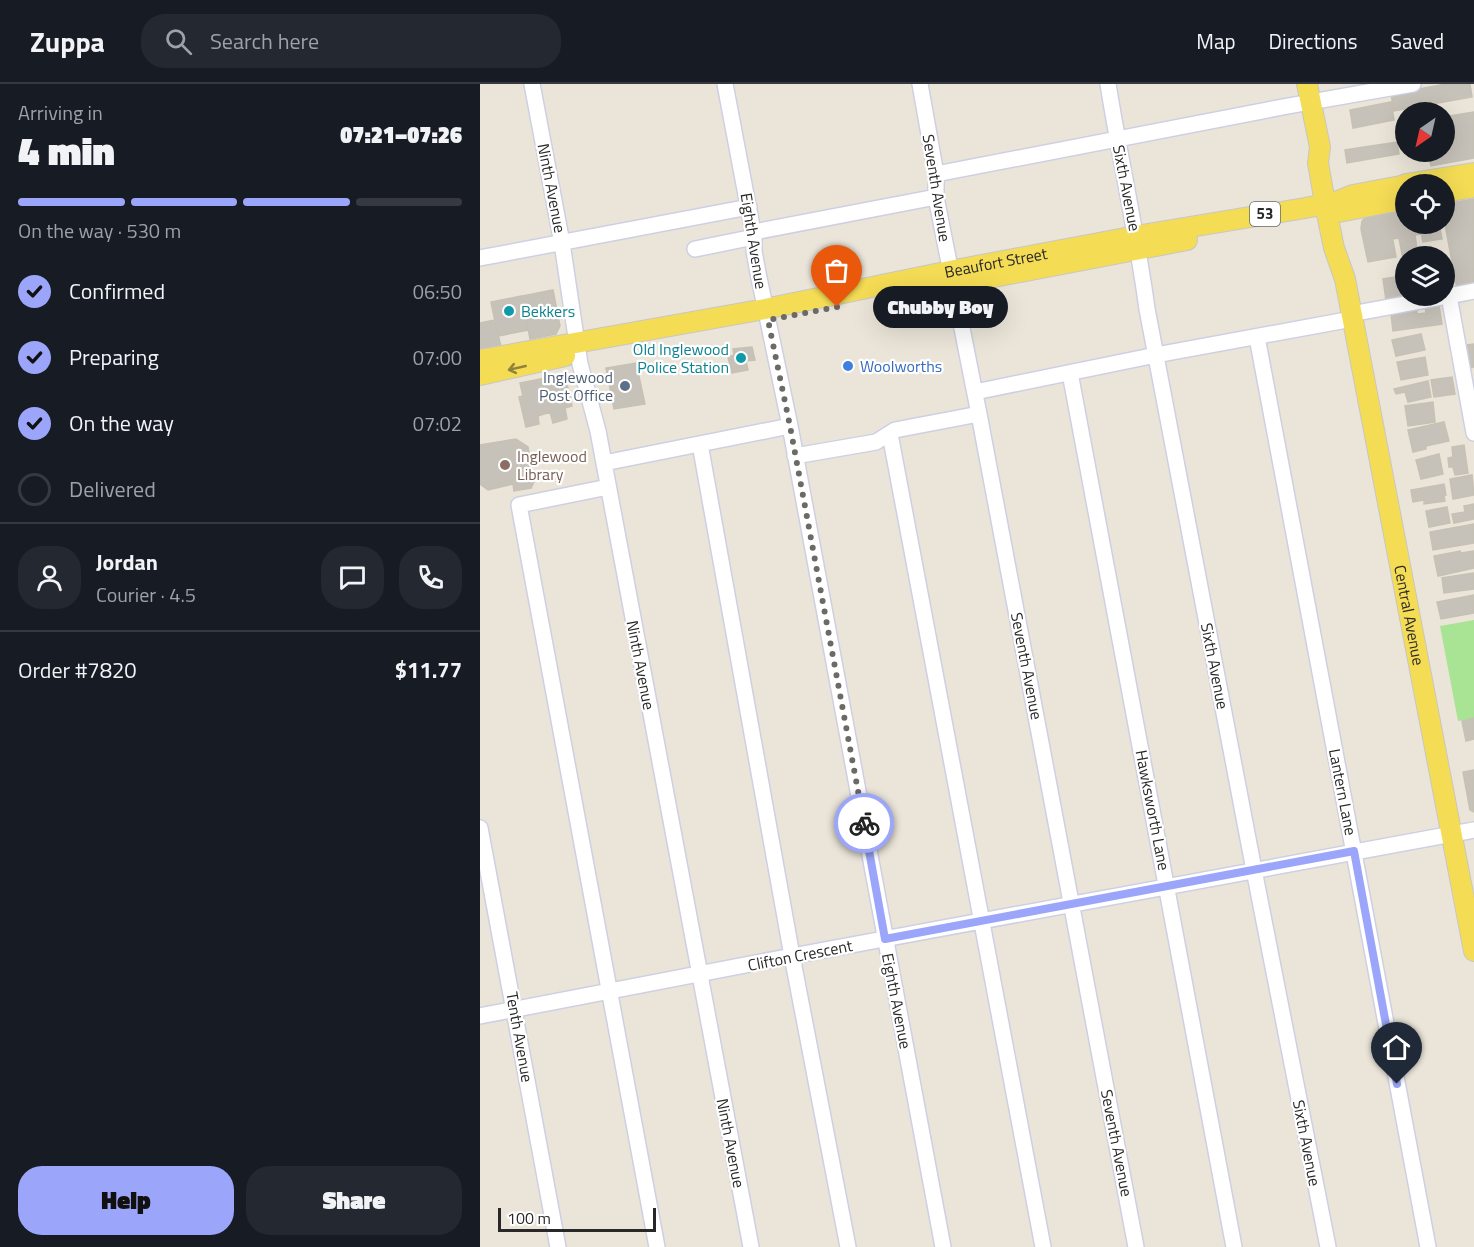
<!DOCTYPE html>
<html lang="en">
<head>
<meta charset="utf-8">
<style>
	body { margin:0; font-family:"Titillium Web",sans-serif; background:#242831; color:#f1f3f6; height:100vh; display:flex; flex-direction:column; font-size:22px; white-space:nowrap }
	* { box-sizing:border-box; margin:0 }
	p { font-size:20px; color:#9ea1a6 }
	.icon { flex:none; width:33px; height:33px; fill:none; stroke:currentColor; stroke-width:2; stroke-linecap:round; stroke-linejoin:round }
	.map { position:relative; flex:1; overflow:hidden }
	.side { display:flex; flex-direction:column; background:#171b24; width:480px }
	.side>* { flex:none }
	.needle { width:39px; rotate:214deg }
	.tools { position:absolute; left:915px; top:18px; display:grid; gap:12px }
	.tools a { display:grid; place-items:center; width:60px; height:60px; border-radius:50%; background:#171b24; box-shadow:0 6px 24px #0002; font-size:30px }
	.scale { position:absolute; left:18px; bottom:15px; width:158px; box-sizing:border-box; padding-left:6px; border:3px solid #282828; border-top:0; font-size:16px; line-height:21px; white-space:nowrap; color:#282828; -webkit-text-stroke:4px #fff; paint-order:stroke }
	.pin { position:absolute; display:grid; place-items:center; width:51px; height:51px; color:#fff; margin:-62px -26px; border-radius:50% 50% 50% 0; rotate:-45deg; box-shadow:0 0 6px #0007 }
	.pin .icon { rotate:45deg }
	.courier { position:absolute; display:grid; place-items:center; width:60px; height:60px; margin:-30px; border:4px solid #9ba6fa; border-radius:50%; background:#fff; color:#222; box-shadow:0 2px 8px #0007 }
	.bubble { position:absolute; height:42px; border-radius:21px; background:#171b24; box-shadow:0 6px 24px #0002; font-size:20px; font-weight:800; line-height:42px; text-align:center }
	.head em { font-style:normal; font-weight:800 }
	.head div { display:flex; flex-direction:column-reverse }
	.head { display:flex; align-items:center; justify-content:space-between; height:102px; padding:0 18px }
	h1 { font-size:39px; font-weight:800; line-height:45px }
	.bar { display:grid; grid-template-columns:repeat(4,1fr); gap:9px 6px; align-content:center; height:72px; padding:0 18px }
	.bar i { height:8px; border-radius:4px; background:#363941 }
	.bar .active { background:#9ba6fa }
	.bar p { grid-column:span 4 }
	.line { display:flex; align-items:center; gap:15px; padding:0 18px; border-top:2px solid #363941 }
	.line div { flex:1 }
	.round { display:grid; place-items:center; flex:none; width:63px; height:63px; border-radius:24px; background:#242831 }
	ol { padding:0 18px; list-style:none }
	li { display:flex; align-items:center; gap:18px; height:66px }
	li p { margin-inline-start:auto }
	li .icon { padding:6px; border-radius:50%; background:#9ba6fa; color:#111; stroke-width:4 }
	li:last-child { color:#9ea1a6 }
	li i { width:33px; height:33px; border:3px solid #363941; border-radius:50% }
	.action { display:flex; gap:12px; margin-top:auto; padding:12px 18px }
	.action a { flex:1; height:69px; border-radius:24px; background:#9ba6fa; color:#111; font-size:24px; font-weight:800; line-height:69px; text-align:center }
	.action a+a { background:#242831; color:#f1f3f6 }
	header { display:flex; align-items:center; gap:36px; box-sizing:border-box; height:84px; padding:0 30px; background:#171b24; border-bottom:2px solid #363941 }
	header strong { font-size:28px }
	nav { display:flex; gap:33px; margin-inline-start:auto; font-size:21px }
	.search { width:420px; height:54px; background:#242831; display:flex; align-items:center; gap:15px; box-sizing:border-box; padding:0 21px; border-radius:24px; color:#9ea1a6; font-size:22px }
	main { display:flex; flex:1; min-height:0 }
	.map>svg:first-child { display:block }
	.green { fill:#a8e493 }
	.building { fill:#c6c2b9; stroke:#c6c1b3; stroke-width:1.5 }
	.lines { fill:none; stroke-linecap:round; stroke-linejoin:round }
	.minor-casing { stroke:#ced0e2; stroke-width:18 }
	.major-casing { stroke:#c7c7c7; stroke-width:22 }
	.minor { stroke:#fff; stroke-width:15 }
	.major { stroke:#f4dc55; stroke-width:20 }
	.oneway { stroke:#8e823e }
	.done { stroke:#6c6a66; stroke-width:6; stroke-dasharray:0 10.8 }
	.route { stroke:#9ba6fa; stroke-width:8 }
	.culture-dot { fill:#0f9aa8; stroke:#fff; stroke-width:2 }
	.shop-dot { fill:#3f7fe0; stroke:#fff; stroke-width:2 }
	.service-dot { fill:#5c6f8a; stroke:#fff; stroke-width:2 }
	.education-dot { fill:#8d6e63; stroke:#fff; stroke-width:2 }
	.labels { text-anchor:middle; stroke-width:4.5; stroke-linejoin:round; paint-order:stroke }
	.shield { fill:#fff; stroke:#686868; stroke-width:1.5 }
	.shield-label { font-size:15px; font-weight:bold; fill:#282828 }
	.street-label { font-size:16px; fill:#282828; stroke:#fff }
	.culture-label { font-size:16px; fill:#0d838f; stroke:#fff; text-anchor:start }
	.shop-label { font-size:16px; fill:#366cbe; stroke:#fff; text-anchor:start }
	.service-label { font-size:16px; fill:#4e5e75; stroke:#fff; text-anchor:end }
	.education-label { font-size:16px; fill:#785e54; stroke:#fff; text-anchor:start }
</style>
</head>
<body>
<header>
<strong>Zuppa</strong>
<div class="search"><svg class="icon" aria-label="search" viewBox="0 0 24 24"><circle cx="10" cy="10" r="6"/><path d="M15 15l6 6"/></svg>Search here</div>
<nav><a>Map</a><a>Directions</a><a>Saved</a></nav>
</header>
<main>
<section class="side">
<div class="head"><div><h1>4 min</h1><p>Arriving in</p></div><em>07:21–07:26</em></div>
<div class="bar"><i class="active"></i><i class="active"></i><i class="active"></i><i></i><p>On the way · 530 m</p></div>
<ol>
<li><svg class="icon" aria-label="check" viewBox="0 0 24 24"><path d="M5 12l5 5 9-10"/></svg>Confirmed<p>06:50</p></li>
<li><svg class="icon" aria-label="check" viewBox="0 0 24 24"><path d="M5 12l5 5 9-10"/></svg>Preparing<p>07:00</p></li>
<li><svg class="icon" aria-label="check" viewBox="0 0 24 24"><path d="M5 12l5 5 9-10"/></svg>On the way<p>07:02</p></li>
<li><i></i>Delivered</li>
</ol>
<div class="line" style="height:108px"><a class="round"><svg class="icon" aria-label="person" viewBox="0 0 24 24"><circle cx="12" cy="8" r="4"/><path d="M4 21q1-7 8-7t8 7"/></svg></a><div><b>Jordan</b><p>Courier · 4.5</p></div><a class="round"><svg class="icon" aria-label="chat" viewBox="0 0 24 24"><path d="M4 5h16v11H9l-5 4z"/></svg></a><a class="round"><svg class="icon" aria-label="phone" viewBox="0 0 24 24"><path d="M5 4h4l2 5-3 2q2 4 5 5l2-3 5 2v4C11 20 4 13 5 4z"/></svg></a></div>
<div class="line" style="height:78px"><div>Order #7820</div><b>$11.77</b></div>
<div class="action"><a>Help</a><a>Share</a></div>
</section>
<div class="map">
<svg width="994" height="1163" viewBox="0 0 994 1163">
	<rect width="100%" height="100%" fill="#ebe5d9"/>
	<path class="green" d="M 994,536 L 994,634 L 978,637 L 960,542 Z"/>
	<path class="building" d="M 966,0 L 990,0 L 992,13 L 914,27 L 911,10 Z
		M 911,18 L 914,36 L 873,44 L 870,26 Z
		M 994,28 L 994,74 L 951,82 L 948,68 L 964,68 L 964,33 Z
		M 917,58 L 919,70 L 867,79 L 865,66 Z
		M 994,115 L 994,202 L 977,205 L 964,135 L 964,120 Z
		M 926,126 L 926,140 L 939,140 L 941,150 L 935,151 L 938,172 L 926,172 L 926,175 L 923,175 L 919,154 L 913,155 L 908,129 Z
		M 908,129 L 916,173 L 888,178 L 881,145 L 882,137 L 886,133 Z
		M 939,140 L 959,140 L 962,155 L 943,158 Z
		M 922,192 L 926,213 L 906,216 L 903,195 Z
		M 73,206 L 80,242 L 76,250 L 50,255 L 42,212 Z
		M 42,212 L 49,246 L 18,252 L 11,218 Z
		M 959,221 L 962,240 L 913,247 L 911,230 L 937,226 L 937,230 L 946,229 L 945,223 Z
		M 15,236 L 21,263 L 0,268 L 0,239 Z
		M 941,250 L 945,266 L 916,272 L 912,256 Z
		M 994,260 L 994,283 L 985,285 L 980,262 Z
		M 272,263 L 275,276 L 266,277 L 268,286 L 252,289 L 248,273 L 254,271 L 253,265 Z
		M 945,273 L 948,291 L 921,296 L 917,278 Z
		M 156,279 L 165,320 L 134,325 L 126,284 Z
		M 75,292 L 87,300 L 92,322 L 85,324 L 87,335 L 73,339 L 70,328 L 58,332 L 59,340 L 46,343 L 39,313 L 43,312 L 40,299 Z
		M 972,293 L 975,310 L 954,313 L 951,296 Z
		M 948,297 L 951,313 L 928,318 L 925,308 L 916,310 L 914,305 Z
		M 953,318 L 955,338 L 928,342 L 925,322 Z
		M 964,338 L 969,357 L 946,362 L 946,365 L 933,368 L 928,346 Z
		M 36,355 L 48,363 L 54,398 L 51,404 L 34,407 L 33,400 L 8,406 L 0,400 L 0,361 Z
		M 984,361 L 988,389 L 975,391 L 973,383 L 969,383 L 968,374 L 973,373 L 972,363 Z
		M 959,370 L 963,390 L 941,395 L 936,376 Z
		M 992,391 L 994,411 L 973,415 L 970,395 Z
		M 964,400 L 966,411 L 964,411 L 965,417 L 944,420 L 944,416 L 933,418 L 931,406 Z
		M 994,420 L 994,435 L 974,439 L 972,430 L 985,428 L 984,422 Z
		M 967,423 L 970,439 L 949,443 L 946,427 Z
		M 994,440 L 994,459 L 953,466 L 950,448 Z
		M 980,467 L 981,469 L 994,467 L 994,484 L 958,492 L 954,472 Z
		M 994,489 L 994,505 L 964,509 L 962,494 Z
		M 994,511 L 994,529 L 961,535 L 957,518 Z
		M 994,634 L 994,655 L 986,657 L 982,637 Z
		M 994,686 L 994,728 L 990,726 L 983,688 Z"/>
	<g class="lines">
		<defs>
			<path id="minor" d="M 52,0 L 82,159 L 100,280 L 118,347 L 271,1163
				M 245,0 L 274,153 L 274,167 L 278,189 L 310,342 L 463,1163
				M 440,0 L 456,90 L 456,113 L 499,330 L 656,1163
				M 628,0 C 640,75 657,150 667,225 L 774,786 L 848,1163
				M 456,90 L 808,22 L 933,0
				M 274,148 L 456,113
				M 215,165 L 274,153
				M 0,174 L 269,123
				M 969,212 L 994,349
				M 871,230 L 994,207
				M 777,253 L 948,1163
				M 590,289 L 754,1163
				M 495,308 L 676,271 L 872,235
				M 410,350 L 563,1163
				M 220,360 L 312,872 L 368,1163
				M 315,372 L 396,358 L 415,346 L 499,330
				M 124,379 L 310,342
				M 128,403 L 39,421 L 177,1163
				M 0,744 L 78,1163
				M 0,932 L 312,872 L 994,746"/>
			<g id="major">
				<path id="s1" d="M 827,0 L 840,63 L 838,79 L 847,130 L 854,164 L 865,195 L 994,867"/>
				<path d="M 926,100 L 994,89"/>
				<path d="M 964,108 L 994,103"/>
				<path d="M 848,130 L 926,115"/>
				<path d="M 415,212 L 707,156"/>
				<path id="s2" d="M 0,276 L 285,225 L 470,187 L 656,152 L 825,124 L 856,118 L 873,111 L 926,101"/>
				<path d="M 0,291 L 85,272"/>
			</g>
		</defs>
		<use href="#minor" class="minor-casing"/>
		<use href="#major" class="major-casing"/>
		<use href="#minor" class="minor"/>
		<use href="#major" class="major"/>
	</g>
	<defs><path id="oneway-shaft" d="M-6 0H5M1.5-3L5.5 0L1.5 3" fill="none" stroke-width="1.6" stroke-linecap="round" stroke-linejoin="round" transform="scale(1.5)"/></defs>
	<use class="oneway" href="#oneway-shaft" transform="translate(37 284) rotate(167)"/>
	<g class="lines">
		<path class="done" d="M 357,223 L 288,236 L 310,342 L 384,739"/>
		<path class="route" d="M 384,739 L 405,855 L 874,767 L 917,1000"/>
	</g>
	<g class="culture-dot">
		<circle cx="29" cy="227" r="6"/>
		<circle cx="261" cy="274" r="6"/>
	</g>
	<circle class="shop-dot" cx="368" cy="282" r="6"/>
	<circle class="service-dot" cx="145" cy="302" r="6"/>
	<circle class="education-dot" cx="25" cy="381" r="6"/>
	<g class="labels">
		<rect class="shield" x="770" y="118" width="30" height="24" rx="4.5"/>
		<g class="shield-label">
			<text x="785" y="135">53</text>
		</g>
		<g class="street-label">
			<text transform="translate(72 104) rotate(79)" y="6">Ninth Avenue</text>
			<text transform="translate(457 104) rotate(81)" y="6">Seventh Avenue</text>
			<text transform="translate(647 104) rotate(79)" y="6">Sixth Avenue</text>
			<text transform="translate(274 157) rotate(81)" y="6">Eighth Avenue</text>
			<text dy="6" stroke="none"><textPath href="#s2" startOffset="525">Beaufort Street</textPath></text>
			<text dy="6" stroke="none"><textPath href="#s1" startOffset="542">Central Avenue</textPath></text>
			<text transform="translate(161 581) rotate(79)" y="6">Ninth Avenue</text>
			<text transform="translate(547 582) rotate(79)" y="6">Seventh Avenue</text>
			<text transform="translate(735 582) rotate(79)" y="6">Sixth Avenue</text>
			<text transform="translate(863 708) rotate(79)" y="6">Lantern Lane</text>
			<text transform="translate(673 726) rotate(79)" y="6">Hawksworth Lane</text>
			<text transform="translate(320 871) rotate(-11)" y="6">Clifton Crescent</text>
			<text transform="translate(417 917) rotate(79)" y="6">Eighth Avenue</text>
			<text transform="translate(40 953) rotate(80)" y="6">Tenth Avenue</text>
			<text transform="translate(251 1059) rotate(79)" y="6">Ninth Avenue</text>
			<text transform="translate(637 1059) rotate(79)" y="6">Seventh Avenue</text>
			<text transform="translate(827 1059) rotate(79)" y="6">Sixth Avenue</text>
		</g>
		<g class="culture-label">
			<text x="41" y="233">Bekkers</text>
			<text x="249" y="271" text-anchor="end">Old Inglewood<tspan x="249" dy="18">Police Station</tspan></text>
		</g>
		<g class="shop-label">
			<text x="380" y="288">Woolworths</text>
		</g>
		<g class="service-label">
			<text x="133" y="299">Inglewood<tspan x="133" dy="18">Post Office</tspan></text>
		</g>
		<g class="education-label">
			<text x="37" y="378">Inglewood<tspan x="37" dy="18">Library</tspan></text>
		</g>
	</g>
</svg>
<div class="tools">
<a><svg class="needle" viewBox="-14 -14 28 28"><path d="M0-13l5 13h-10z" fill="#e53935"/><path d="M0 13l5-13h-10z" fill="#9ea1a6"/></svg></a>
<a><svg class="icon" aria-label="locate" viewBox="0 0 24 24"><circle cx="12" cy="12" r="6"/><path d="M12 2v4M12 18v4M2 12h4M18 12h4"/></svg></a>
<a><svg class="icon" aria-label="layers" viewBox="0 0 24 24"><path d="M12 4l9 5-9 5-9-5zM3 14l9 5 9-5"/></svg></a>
</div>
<div class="scale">100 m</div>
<div class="pin" style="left:357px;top:223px;background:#ea580c"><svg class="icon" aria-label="bag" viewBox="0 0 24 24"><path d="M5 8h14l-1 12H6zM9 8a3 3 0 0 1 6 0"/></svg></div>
<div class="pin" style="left:917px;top:1000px;background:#1f2937"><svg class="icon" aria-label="home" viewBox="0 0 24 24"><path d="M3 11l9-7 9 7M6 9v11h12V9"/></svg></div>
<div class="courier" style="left:384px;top:739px"><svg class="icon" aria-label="bike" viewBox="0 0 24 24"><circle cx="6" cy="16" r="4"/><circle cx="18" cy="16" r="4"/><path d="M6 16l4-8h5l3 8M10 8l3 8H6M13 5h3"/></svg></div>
<div class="bubble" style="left:393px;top:202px;width:135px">Chubby Boy</div>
</div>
</main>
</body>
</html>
